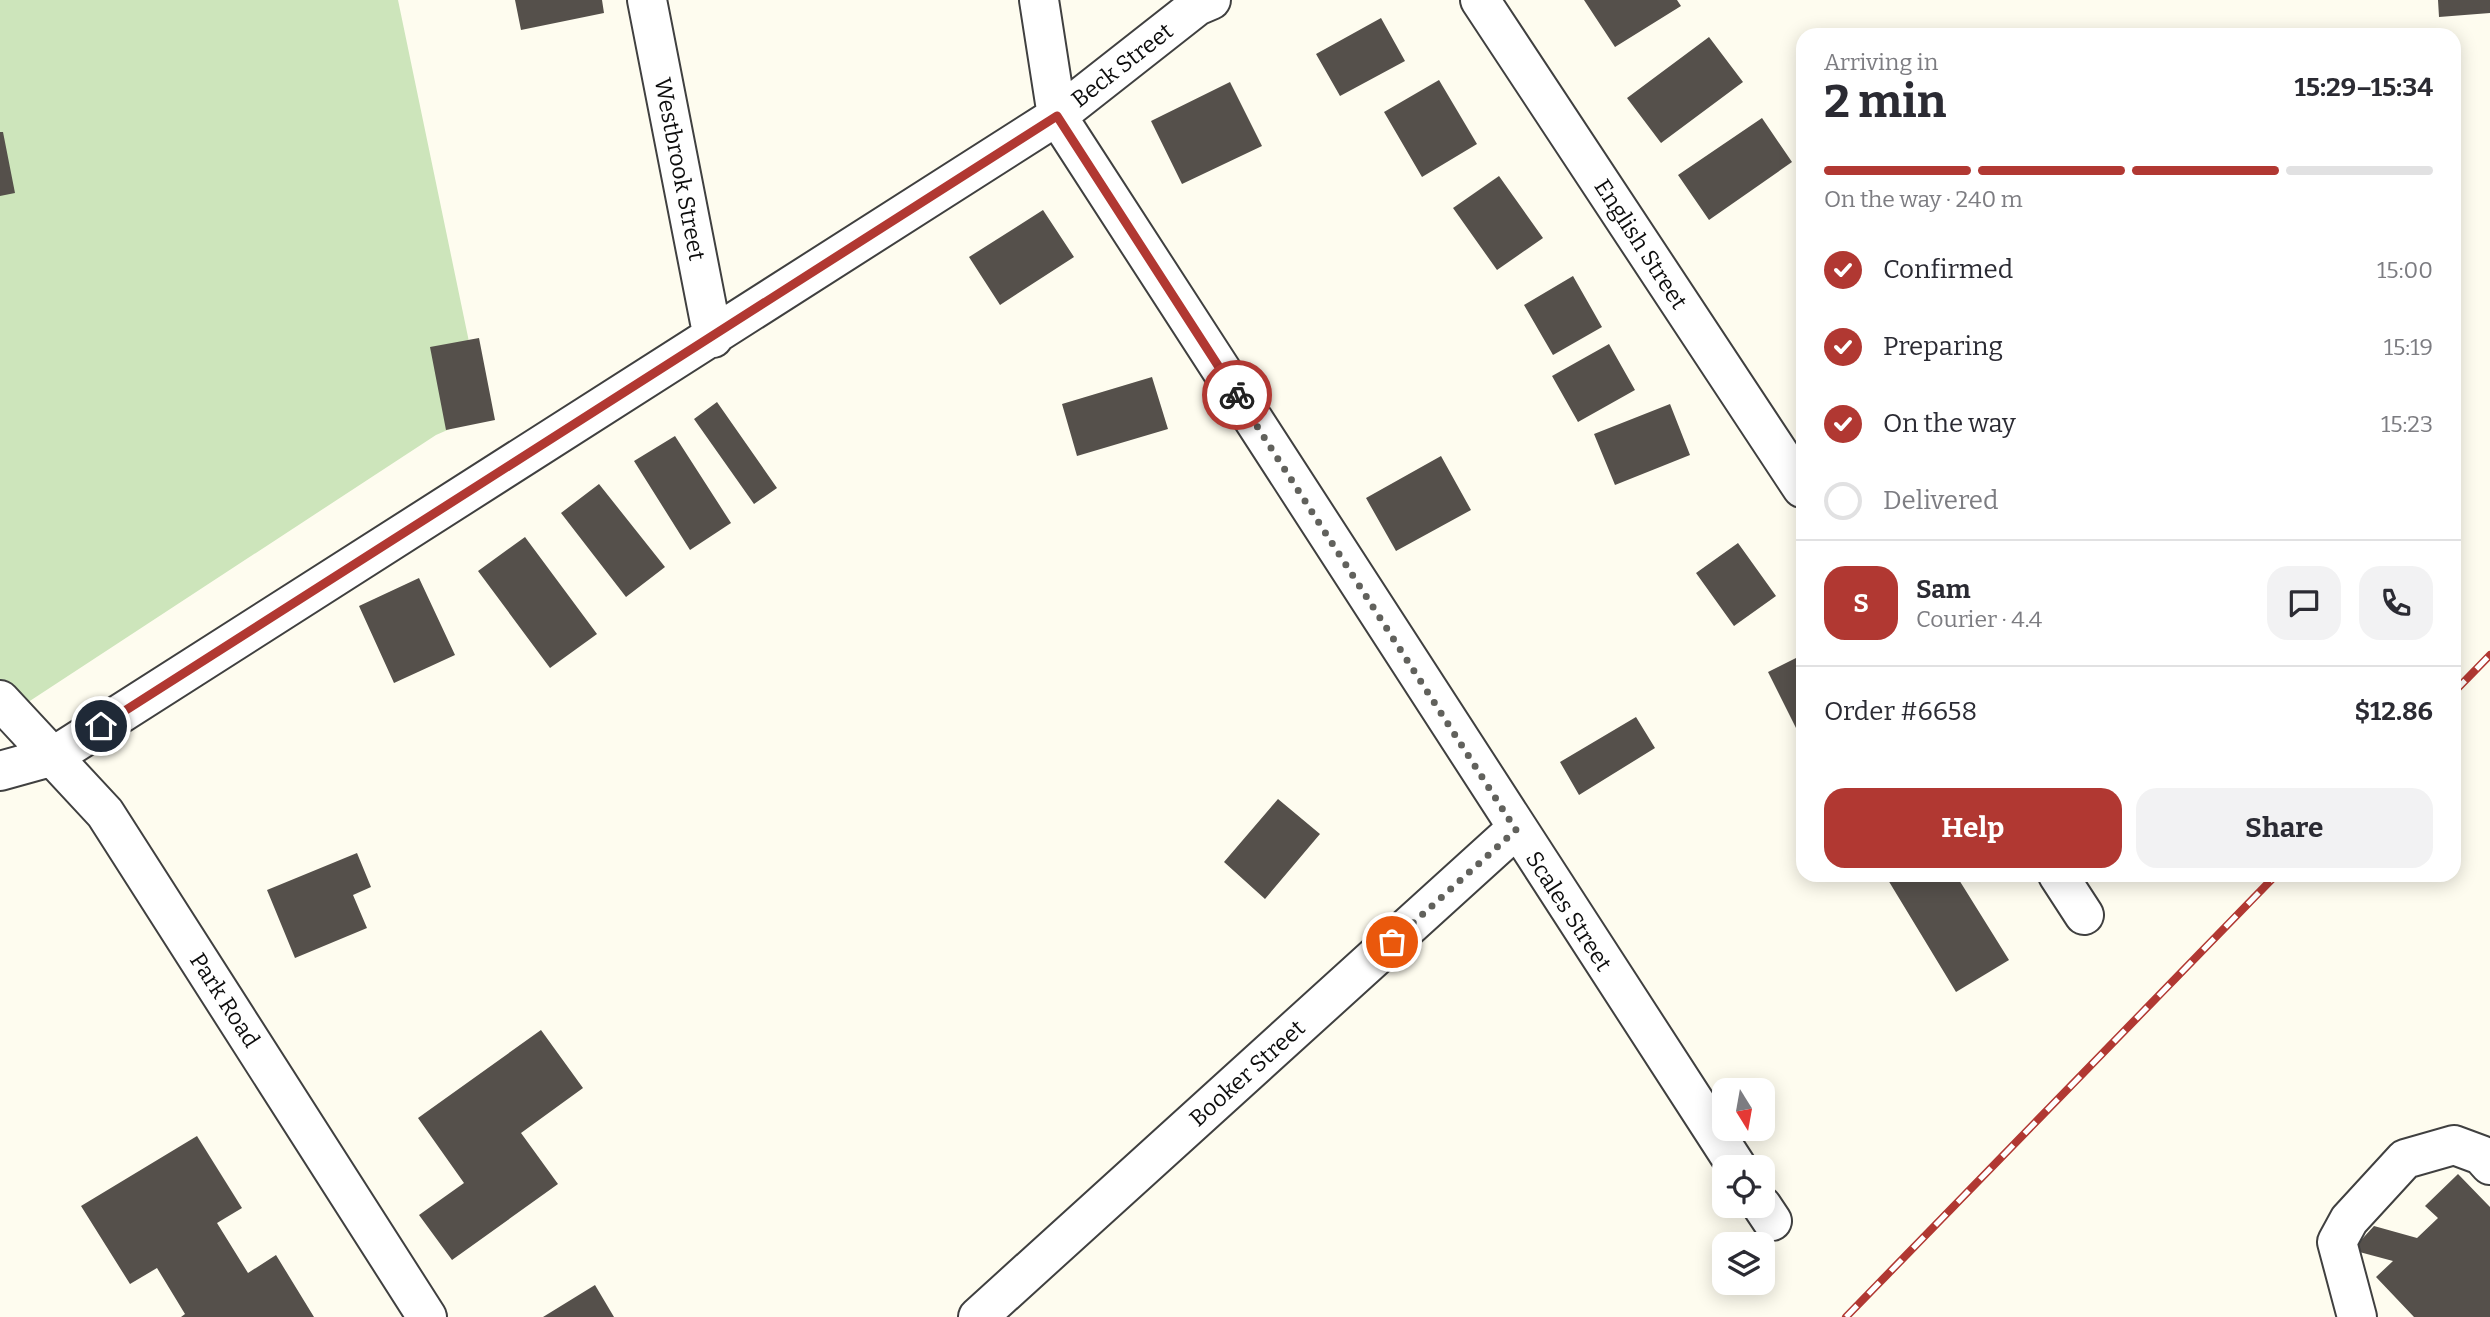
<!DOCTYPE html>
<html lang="en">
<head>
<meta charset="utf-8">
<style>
	body { margin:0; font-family:Bitter,serif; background:#f2f2f3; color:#2b2b33; height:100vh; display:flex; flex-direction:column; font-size:26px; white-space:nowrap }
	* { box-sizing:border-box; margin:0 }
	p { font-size:23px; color:#7c7c81 }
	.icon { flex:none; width:38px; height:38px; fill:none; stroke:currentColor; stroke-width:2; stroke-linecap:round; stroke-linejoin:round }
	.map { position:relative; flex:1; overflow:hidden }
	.panel { position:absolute; left:1796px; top:28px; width:665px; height:854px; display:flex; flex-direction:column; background:#fff; border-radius:21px; box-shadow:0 4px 18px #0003 }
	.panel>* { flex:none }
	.needle { width:46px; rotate:169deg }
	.tools { position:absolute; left:1712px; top:1078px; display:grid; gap:14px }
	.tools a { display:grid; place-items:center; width:63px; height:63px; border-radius:14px; background:#fff; box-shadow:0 4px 18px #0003; font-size:35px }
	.pin { position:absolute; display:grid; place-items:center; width:60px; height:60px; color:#fff; margin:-30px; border:4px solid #fff; border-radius:50%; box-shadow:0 2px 7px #0007 }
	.courier { position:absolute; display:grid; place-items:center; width:70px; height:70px; margin:-35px; border:5px solid #b13832; border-radius:50%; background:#fff; color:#222; box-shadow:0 2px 9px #0007 }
	.summary em { font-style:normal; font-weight:700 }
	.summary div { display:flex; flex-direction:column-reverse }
	.summary { display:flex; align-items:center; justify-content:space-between; height:119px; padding:0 28px }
	h1 { font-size:46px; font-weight:700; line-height:52px }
	.bar { display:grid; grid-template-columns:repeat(4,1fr); gap:10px 7px; align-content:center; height:84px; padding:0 28px }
	.bar i { height:9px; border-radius:5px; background:#e1e1e2 }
	.bar .on { background:#b13832 }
	.bar p { grid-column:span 4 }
	.line { display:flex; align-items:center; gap:18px; padding:0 28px; border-top:2px solid #e1e1e2 }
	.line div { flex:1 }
	.round { display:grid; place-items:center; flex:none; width:74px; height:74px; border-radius:21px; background:#f2f2f3 }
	ol { padding:0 28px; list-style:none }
	li { display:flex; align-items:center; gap:21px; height:77px }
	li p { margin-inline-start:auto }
	li .icon { padding:7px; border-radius:50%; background:#b13832; color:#fff; stroke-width:4 }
	li:last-child { color:#7c7c81 }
	li i { width:38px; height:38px; border:4px solid #e1e1e2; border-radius:50% }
	.cta { display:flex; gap:14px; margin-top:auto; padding:14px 28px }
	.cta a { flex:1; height:80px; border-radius:21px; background:#b13832; color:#fff; font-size:28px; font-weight:700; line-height:80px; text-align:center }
	.cta a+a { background:#f2f2f3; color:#2b2b33 }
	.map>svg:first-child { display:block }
	.green { fill:#cde5bb }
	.building { fill:#55504b }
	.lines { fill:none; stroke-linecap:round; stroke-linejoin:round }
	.minor-casing { stroke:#404040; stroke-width:42 }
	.minor { stroke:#fff; stroke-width:38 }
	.rail-casing { stroke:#b13832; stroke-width:8 }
	.rail { stroke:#fff; stroke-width:5; stroke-dasharray:16; stroke-linecap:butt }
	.done { stroke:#61615c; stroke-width:7; stroke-dasharray:0 12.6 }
	.route { stroke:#b13832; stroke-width:9 }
	.labels { text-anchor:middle; stroke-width:7; stroke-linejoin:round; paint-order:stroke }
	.street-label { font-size:23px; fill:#0d0d0d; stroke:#fff }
</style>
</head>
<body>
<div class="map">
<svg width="2490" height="1317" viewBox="0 0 2490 1317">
	<rect width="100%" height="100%" fill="#fefcef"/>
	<path class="green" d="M 0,0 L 398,0 L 484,414 L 436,435 L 13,712 L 0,705 Z"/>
	<path class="building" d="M 515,0 L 602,0 L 604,13 L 521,30 Z
		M 1584,0 L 1677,0 L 1681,6 L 1615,47 Z
		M 2438,0 L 2490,0 L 2490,13 L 2439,17 Z
		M 1381,18 L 1405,61 L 1340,96 L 1316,54 Z
		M 1709,37 L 1743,82 L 1661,143 L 1627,98 Z
		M 1439,80 L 1477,144 L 1422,177 L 1384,112 Z
		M 1230,82 L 1262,146 L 1182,184 L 1151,121 Z
		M 1762,118 L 1792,162 L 1709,220 L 1678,175 Z
		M 0,132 L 3,132 L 15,193 L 0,196 Z
		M 1499,176 L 1543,238 L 1497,270 L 1453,208 Z
		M 1043,210 L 1074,257 L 1000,305 L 969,257 Z
		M 1573,276 L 1602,327 L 1553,355 L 1524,305 Z
		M 479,338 L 495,420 L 446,430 L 430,347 Z
		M 1609,344 L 1635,390 L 1578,422 L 1552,376 Z
		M 1152,377 L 1168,429 L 1077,456 L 1062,404 Z
		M 717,402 L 777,488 L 754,504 L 694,419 Z
		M 1670,404 L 1690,455 L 1615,485 L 1594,434 Z
		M 675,436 L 731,523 L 690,550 L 634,461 Z
		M 1441,456 L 1471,510 L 1396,551 L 1366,498 Z
		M 599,484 L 665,567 L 626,597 L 561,513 Z
		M 525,537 L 597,634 L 550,668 L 478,571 Z
		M 1738,543 L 1776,596 L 1734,626 L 1696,573 Z
		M 419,578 L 455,655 L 394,683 L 359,606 Z
		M 1802,655 L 1802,740 L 1768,672 Z
		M 1636,717 L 1655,748 L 1579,795 L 1560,762 Z
		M 1278,799 L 1320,834 L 1265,899 L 1224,862 Z
		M 357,853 L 371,887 L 353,895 L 367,928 L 295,958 L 267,890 Z
		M 1885,875 L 1956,875 L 2009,960 L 1956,992 Z
		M 541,1030 L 583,1088 L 521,1133 L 558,1184 L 452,1260 L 419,1215 L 464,1183 L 418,1118 Z
		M 197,1136 L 242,1208 L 217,1223 L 248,1273 L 276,1255 L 314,1317 L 181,1317 L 185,1314 L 157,1268 L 130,1284 L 81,1206 Z
		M 2458,1174 L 2490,1207 L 2490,1317 L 2414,1317 L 2376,1277 L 2393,1261 L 2352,1250 L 2374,1226 L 2417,1238 L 2438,1218 L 2425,1206 Z
		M 595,1285 L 614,1317 L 543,1317 Z"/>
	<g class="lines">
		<defs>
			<path id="minor" d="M 647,0 L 713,338
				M 1039,0 L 1057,116 L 1737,1167
				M 1480,0 L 1802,488
				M 0,700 L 105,813 L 427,1317
				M 0,771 L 54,756 L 1057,116 L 1197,6 L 1211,0
				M 2058,875 L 2084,915
				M 1762,1206 L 1772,1221
				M 978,1317 L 1516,829
				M 2357,1317 L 2337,1242 L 2349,1220 L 2405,1159 L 2454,1145 L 2481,1155 L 2490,1165"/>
		</defs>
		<use href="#minor" class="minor-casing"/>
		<use href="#minor" class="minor"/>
		<defs>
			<path id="rail" d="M 2454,692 L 2490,655
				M 1846,1317 L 2276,875"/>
		</defs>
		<use href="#rail" class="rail-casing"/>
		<use href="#rail" class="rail"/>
	</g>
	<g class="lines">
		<path class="done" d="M 1237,395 L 1516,830 L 1392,942"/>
		<path class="route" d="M 101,726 L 1057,116 L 1237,395"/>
	</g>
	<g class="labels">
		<g class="street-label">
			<text transform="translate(1122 65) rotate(-38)" y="8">Beck Street</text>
			<text transform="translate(680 169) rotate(79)" y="8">Westbrook Street</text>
			<text transform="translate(1641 244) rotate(57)" y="8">English Street</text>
			<text transform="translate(1569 911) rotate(57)" y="8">Scales Street</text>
			<text transform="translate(225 1000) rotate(57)" y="8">Park Road</text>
			<text transform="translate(1247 1073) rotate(-42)" y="8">Booker Street</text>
		</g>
	</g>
</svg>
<div class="tools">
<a><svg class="needle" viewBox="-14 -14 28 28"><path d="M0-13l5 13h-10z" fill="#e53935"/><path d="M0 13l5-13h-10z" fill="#7c7c81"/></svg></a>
<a><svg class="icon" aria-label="locate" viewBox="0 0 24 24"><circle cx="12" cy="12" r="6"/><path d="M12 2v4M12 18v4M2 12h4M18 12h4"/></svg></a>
<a><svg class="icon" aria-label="layers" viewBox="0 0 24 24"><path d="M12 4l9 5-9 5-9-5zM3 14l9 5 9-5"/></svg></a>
</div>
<div class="pin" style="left:1392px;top:942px;background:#ea580c"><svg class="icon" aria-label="bag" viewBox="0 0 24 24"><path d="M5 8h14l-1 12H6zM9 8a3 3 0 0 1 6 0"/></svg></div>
<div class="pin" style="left:101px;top:726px;background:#1f2937"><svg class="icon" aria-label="home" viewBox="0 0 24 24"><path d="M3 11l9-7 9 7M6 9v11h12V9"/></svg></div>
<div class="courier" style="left:1237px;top:395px"><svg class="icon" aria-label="bike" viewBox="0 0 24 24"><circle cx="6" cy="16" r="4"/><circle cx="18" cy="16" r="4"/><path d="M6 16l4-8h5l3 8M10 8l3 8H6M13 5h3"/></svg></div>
<section class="panel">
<div class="summary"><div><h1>2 min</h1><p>Arriving in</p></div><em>15:29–15:34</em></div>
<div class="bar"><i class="on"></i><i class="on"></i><i class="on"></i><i></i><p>On the way · 240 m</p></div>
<ol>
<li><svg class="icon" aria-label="check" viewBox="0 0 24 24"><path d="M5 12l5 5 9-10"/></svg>Confirmed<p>15:00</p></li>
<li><svg class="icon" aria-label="check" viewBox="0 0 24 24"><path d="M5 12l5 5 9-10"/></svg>Preparing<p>15:19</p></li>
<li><svg class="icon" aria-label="check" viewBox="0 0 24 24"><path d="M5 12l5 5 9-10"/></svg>On the way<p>15:23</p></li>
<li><i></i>Delivered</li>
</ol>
<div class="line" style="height:126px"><b class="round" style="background:#b13832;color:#fff">S</b><div><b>Sam</b><p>Courier · 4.4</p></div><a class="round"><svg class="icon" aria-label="chat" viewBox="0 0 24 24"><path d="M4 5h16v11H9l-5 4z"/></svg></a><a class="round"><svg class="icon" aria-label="phone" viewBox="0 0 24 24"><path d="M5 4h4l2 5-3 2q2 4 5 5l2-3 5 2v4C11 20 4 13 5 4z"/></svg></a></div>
<div class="line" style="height:91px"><div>Order #6658</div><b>$12.86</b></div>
<div class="cta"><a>Help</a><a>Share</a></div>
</section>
</div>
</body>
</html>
